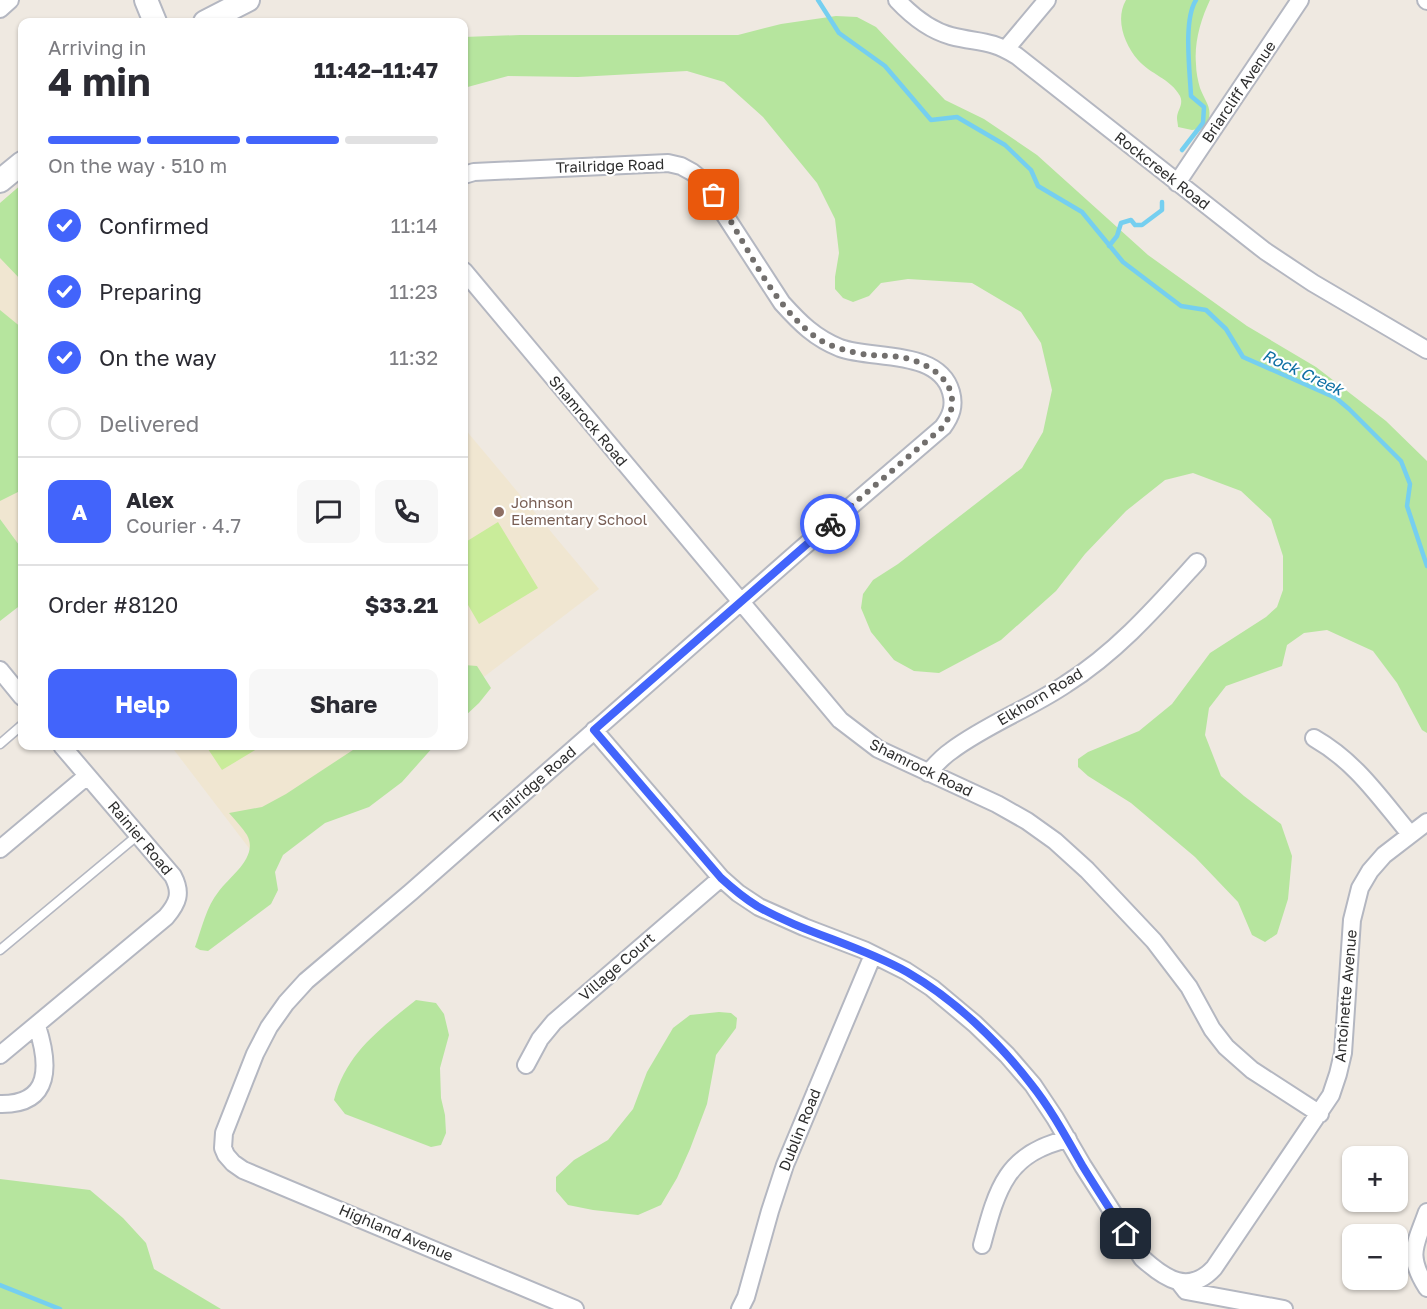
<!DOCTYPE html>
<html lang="en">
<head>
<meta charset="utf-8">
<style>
	body { margin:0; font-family:"Golos Text",sans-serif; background:#f7f7f7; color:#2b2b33; height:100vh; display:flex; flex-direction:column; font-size:22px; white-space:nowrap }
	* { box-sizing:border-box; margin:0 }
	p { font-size:20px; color:#7c7c81 }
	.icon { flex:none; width:33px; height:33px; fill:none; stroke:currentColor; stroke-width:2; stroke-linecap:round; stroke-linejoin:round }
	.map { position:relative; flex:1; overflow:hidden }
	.sheet { position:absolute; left:18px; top:18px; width:450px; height:732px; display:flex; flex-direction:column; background:#fff; border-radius:12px; box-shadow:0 2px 4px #0004 }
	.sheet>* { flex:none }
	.fabs { position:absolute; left:1342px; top:1146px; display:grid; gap:12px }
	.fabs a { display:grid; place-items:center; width:66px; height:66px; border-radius:12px; background:#fff; box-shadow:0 2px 4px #0004; font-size:30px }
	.pin { position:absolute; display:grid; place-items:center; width:51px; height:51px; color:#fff; margin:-26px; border-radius:12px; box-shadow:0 3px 9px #0006 }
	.courier { position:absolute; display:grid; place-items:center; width:60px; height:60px; margin:-30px; border:4px solid #4264fb; border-radius:50%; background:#fff; color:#222; box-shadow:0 2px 8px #0007 }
	.summary em { font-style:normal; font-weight:700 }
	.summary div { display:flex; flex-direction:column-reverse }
	.summary { display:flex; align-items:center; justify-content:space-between; height:102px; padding:0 30px }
	h1 { font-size:39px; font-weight:700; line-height:45px }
	.bar { display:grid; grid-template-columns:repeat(4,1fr); gap:9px 6px; align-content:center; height:72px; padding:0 30px }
	.bar i { height:8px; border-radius:4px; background:#e1e1e2 }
	.bar .on { background:#4264fb }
	.bar p { grid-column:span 4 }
	.line { display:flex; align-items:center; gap:15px; padding:0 30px; border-top:2px solid #e1e1e2 }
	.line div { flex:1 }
	.round { display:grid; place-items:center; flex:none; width:63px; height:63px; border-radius:12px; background:#f7f7f7 }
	ol { padding:0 30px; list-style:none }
	li { display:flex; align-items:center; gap:18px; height:66px }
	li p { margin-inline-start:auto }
	li .icon { padding:6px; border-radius:50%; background:#4264fb; color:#fff; stroke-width:4 }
	li:last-child { color:#7c7c81 }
	li i { width:33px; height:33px; border:3px solid #e1e1e2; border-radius:50% }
	.button { display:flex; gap:12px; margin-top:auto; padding:12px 30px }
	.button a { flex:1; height:69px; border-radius:12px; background:#4264fb; color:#fff; font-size:24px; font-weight:700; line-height:69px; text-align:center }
	.button a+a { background:#f7f7f7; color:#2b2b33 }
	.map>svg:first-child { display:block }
	.education { fill:#f0e6d1 }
	.green { fill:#b6e59e }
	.pitch { fill:#c9ec9a }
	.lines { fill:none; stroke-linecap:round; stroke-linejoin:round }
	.stream { stroke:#75cff0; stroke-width:4.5 }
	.lane-casing { stroke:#b4b7c1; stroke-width:11 }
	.street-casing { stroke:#b4b7c1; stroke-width:20 }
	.secondary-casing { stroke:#b4b7c1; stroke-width:26 }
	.lane { stroke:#fff; stroke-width:8 }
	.street { stroke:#fff; stroke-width:16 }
	.secondary { stroke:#fff; stroke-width:22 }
	.done { stroke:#726f6d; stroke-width:6; stroke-dasharray:0 10.8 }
	.route { stroke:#4264fb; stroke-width:8 }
	.education-dot { fill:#8d6e63; stroke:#fff; stroke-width:2 }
	.labels { text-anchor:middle; stroke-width:4.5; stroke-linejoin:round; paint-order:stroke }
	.street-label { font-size:15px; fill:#2e2e2e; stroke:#fff }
	.education-label { font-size:15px; fill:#785e54; stroke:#fff; text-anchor:start }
	.water-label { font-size:16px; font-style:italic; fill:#0d6fa3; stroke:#fff }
</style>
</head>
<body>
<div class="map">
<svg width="1427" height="1309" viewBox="0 0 1427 1309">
	<rect width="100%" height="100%" fill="#efe9e1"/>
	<path class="education" d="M 22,184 L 22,549 L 0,519 L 0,203 Z
		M 464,428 L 599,589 L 464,692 Z
		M 171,746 L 393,746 L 252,852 Z"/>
	<path class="green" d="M 1126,0 L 1210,0 C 1201,19 1194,42 1196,64 C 1196,72 1198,81 1200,88 C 1206,104 1215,109 1205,128 L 1192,130 L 1178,127 C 1178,124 1177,121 1177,118 C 1177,110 1184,105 1180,96 C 1171,79 1150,74 1138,60 C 1124,44 1115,19 1126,0 Z
		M 836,16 L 857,17 L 876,27 L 945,100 L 984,119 L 1037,155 L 1148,255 L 1247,326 L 1316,367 L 1386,421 L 1427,461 L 1427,733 L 1422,730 L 1397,683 L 1373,651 L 1327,630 L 1304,633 L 1287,645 L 1282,666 L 1226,686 L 1209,708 L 1205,735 L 1221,776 L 1244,796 L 1281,824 L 1292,856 L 1288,899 L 1277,934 L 1265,942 L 1252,935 L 1238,902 L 1195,857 L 1131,803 L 1088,776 L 1078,767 L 1078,759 L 1088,752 L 1139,731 L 1172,704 L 1210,653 L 1266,617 L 1277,607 L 1283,590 L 1283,556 L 1271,519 L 1241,491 L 1193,473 L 1165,480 L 1126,511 L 1085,554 L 1056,591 L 1001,640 L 939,673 L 914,671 L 894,660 L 871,632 L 861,608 L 863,594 L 873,580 L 898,564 L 1022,468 L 1043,432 L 1052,390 L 1041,343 L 1021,312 L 972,283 L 908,279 L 881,283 L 869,296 L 853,302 L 843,298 L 835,289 L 835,277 L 839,253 L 835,219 L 817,183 L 763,117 L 724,82 L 687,71 L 578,77 L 508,76 L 464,88 L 464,37 L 520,35 L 738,35 L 781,24 Z
		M 22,184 L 22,281 L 0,258 L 0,203 Z
		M 0,310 L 22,328 L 22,490 L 0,501 Z
		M 0,519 L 22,549 L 22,604 L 0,621 Z
		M 464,665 L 477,666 L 491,688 L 479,703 L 464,717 Z
		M 359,746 L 434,746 L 402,782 L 369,807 L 325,823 L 283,855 L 275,872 L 278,890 L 271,904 L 208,951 L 200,950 L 195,947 C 202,928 206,907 219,891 C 230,876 259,857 247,835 C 242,827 235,820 229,813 L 262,807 L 286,794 Z
		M 416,1000 L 436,1003 L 444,1014 L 449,1035 L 440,1068 L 441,1098 L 445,1115 L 446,1133 L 441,1145 L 431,1147 L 345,1114 L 334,1100 C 346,1053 380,1029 416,1000 Z
		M 719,1012 L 731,1013 L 737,1018 L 736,1028 L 716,1055 L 707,1104 L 690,1149 L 677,1178 L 661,1205 L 638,1215 L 593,1210 L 568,1205 L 556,1191 L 556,1177 L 574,1160 L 608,1140 L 633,1109 L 647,1072 L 673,1028 L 690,1015 Z
		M 0,1179 L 90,1190 L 123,1218 L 146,1243 L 154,1269 L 221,1309 L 0,1309 Z"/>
	<path class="pitch" d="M 498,522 L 538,588 L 479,624 L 464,598 L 464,543 Z
		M 206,746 L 262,746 L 222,770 Z"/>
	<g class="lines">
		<path class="stream" d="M 818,0 L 839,33 L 885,66 L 931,120 L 957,117 L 1005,145 L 1031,170 L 1038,186 L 1082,212 L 1123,262 L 1181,306 L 1206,310 L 1226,329 L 1243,357 L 1336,398 L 1349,409 L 1401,461 L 1410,484 L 1407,506 L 1427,566
			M 1182,150 L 1203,123 L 1204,107 L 1191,96 C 1190,72 1183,20 1196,0
			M 1109,246 L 1117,236 L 1121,223 L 1131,220 L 1135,225 L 1142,225 L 1162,210 L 1162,202
			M 0,1285 L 60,1309"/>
		<defs>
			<path id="lane" d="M 0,744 L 22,725
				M 0,950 L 138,835"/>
			<path id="street" d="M 897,0 C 912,16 929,30 951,36 C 978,43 990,39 1017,56 L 1265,251 L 1313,283 L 1427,350
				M 1426,0 L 1427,1
				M 0,9 L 10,0
				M 1006,49 L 1047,0
				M 464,175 L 474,172 L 668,163 L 681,166 L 692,172 L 702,180 L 782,303 C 800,323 815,338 840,348 C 873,360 939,349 951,392 C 955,406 951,416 943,427 L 801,549 L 411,892 L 306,981 L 286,1003 L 269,1027 L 255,1054 L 224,1133 L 223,1148 L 226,1155 L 233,1163 L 243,1170 L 575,1309
				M 1177,183 L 1300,0
				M 464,271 L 840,720 L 878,749 L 997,804 L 1027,821 L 1055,841 L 1087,870 L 1154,941 L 1189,987 L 1212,1029 L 1226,1047 L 1252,1070 L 1320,1114
				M 0,670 L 22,697
				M 594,730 L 721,878 L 738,893 L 759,907 L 804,927 L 864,950 L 906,971 L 932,988 L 975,1024 L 1007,1055 L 1033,1085 L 1055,1118 L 1083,1166 L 1142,1258 C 1165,1279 1189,1295 1214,1268 L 1331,1095 L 1338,1074 L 1343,1053 L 1352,920 L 1360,888 L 1370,871 L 1384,855 L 1427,822
				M 1314,738 C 1356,762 1379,797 1410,834
				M 928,773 C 935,765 942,757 951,751 C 987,724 1029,709 1066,684 C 1117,652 1157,606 1197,562
				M 0,849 L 87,776
				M 0,1055 L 166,917 C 178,903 182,893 173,876 L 62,746
				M 526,1065 L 540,1039 L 554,1022 L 721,878
				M 0,1104 C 53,1105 49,1063 37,1026
				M 1427,1212 C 1415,1246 1406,1255 1427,1288
				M 982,1245 C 997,1189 1006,1153 1068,1139
				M 1179,1282 L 1186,1291 L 1284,1309
				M 740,1309 L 746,1297 L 770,1211 L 785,1165 L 873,955"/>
			<path id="secondary" d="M 146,0 L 155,22
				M 205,22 L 248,0
				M 0,181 L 22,163"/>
		</defs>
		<use href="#lane" class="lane-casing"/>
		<use href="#street" class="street-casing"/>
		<use href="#secondary" class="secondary-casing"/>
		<use href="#lane" class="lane"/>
		<use href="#street" class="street"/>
		<use href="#secondary" class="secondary"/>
	</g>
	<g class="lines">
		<path class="done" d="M 714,195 C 746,241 768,300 814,336 C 829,347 852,353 870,355 C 885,356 901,355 915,361 C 946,372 964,397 943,427 L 830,524"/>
		<path class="route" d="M 830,524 L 594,730 L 721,878 C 732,888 744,898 757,906 C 804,933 859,945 907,972 C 954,999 998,1041 1031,1084 C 1051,1109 1066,1137 1082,1165 C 1096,1188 1111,1211 1126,1234"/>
	</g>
	<circle class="education-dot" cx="499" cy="512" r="6"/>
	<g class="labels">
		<g class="street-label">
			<text transform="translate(1239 92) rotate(-56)" y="5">Briarcliff Avenue</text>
			<text transform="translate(610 166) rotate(-2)" y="5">Trailridge Road</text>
			<text transform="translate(1162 171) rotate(38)" y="5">Rockcreek Road</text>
			<text transform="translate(588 421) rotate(50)" y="5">Shamrock Road</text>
			<text transform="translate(1040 697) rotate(-31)" y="5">Elkhorn Road</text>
			<text transform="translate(921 768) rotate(26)" y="5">Shamrock Road</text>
			<text transform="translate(533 785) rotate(-41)" y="5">Trailridge Road</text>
			<text transform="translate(140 838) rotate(50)" y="5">Rainier Road</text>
			<text transform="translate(617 967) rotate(-41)" y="5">Village Court</text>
			<text transform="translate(1346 996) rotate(-85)" y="5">Antoinette Avenue</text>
			<text transform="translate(800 1130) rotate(-68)" y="5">Dublin Road</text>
			<text transform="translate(396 1233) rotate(23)" y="5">Highland Avenue</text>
		</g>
		<g class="education-label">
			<text x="511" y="508">Johnson<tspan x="511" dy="17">Elementary School</tspan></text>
		</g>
		<g class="water-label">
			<text transform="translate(1303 372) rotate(25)" y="6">Rock Creek</text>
		</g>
	</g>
</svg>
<div class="fabs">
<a>+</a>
<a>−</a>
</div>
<div class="pin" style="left:714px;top:195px;background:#ea580c"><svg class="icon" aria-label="bag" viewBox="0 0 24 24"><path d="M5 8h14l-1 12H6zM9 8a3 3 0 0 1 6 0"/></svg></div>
<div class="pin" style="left:1126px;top:1234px;background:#1f2937"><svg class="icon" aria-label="home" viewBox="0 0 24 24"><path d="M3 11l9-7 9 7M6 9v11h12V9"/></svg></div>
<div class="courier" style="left:830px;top:524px"><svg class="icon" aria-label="bike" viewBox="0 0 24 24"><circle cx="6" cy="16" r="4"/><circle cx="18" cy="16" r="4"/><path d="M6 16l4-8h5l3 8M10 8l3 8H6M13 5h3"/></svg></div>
<section class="sheet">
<div class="summary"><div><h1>4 min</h1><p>Arriving in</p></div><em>11:42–11:47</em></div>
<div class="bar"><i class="on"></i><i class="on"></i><i class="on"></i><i></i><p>On the way · 510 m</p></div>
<ol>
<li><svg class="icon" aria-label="check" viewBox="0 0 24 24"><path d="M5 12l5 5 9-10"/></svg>Confirmed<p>11:14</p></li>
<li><svg class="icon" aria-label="check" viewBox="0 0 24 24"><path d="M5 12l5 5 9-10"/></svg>Preparing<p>11:23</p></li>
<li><svg class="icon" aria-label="check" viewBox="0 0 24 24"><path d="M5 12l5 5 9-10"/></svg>On the way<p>11:32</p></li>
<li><i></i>Delivered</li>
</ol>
<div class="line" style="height:108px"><b class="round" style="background:#4264fb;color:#fff">A</b><div><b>Alex</b><p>Courier · 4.7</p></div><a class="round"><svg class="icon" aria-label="chat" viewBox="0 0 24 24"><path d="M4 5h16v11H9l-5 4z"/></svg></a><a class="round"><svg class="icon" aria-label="phone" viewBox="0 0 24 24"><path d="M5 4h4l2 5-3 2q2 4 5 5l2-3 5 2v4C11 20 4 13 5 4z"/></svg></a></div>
<div class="line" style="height:78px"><div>Order #8120</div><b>$33.21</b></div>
<div class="button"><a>Help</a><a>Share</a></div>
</section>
</div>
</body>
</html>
